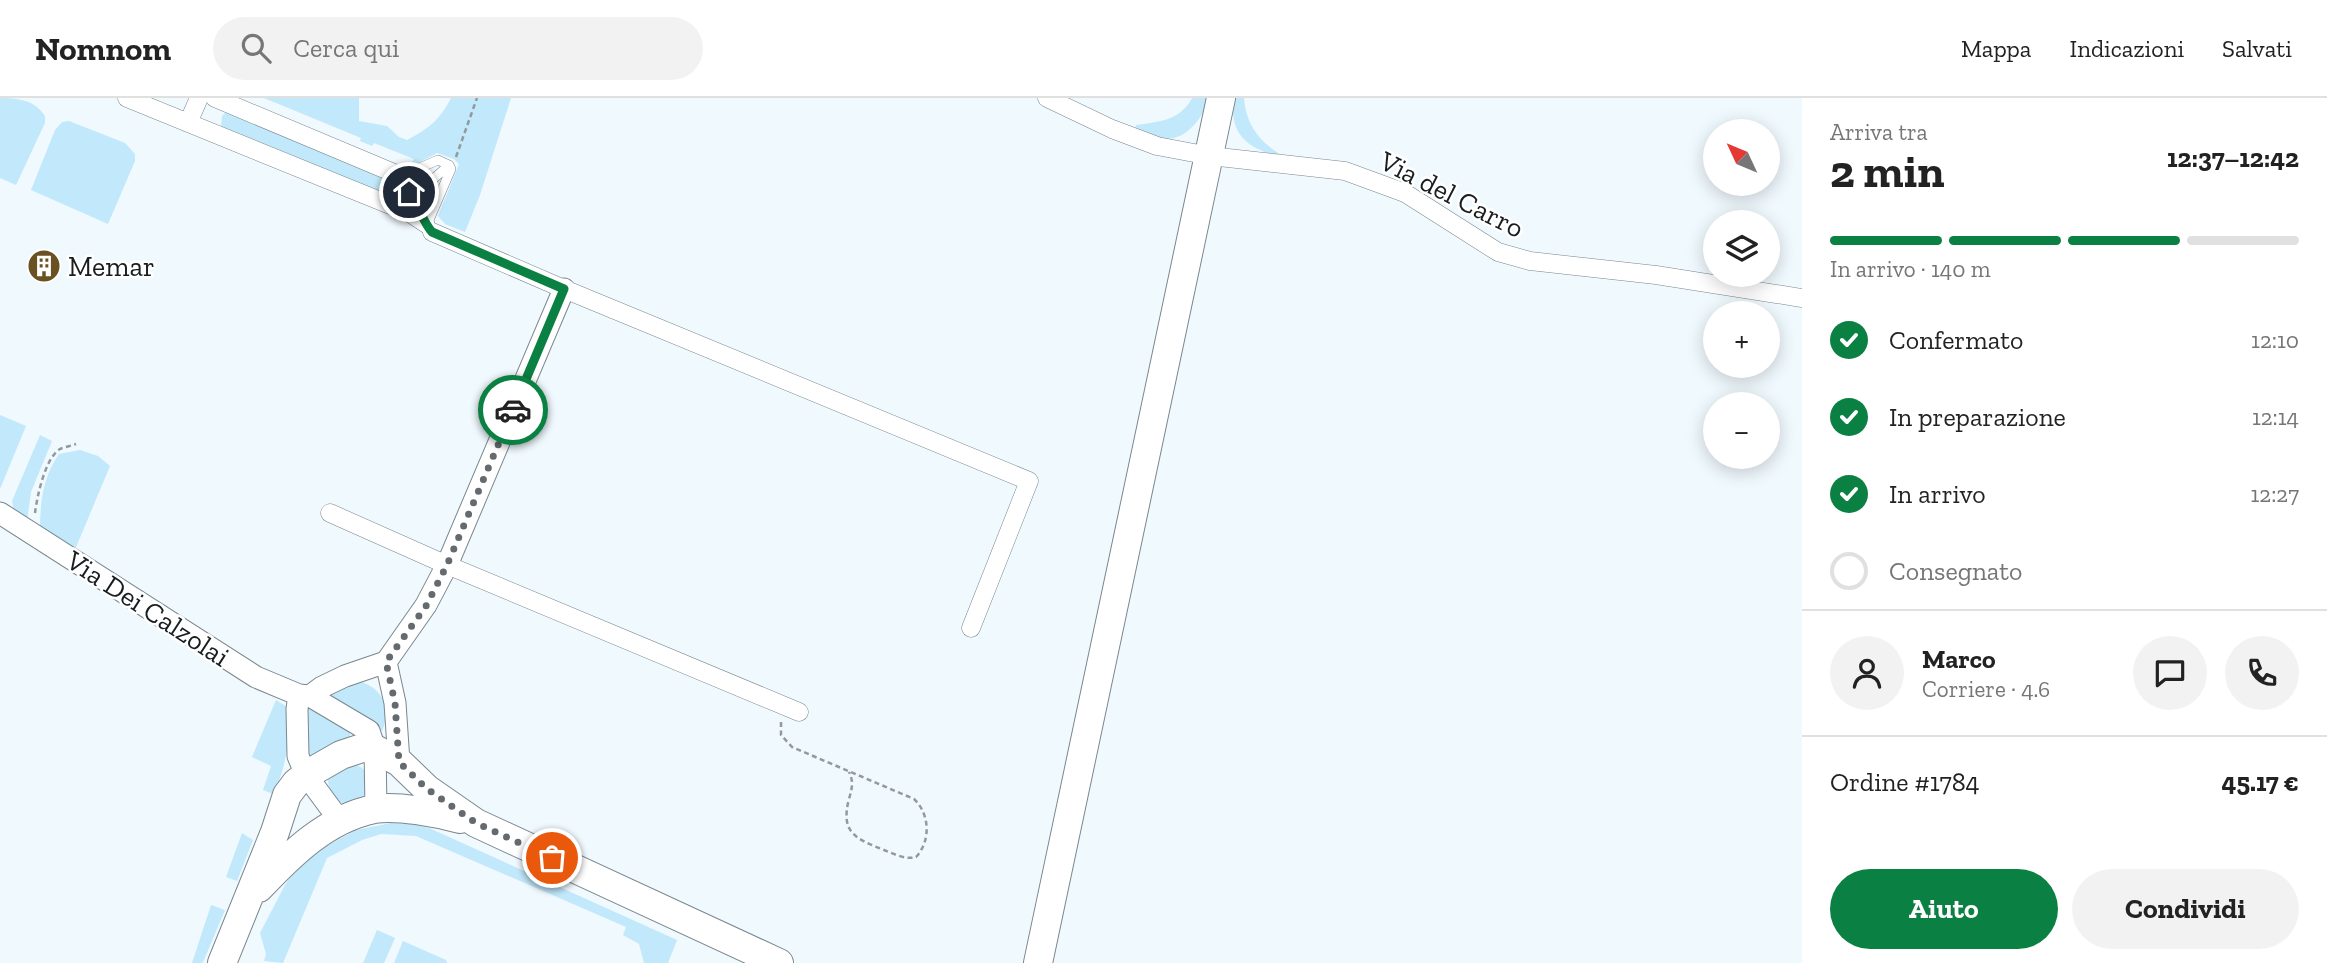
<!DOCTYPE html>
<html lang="it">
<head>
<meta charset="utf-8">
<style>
	body { margin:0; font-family:"Zilla Slab",serif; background:#f2f2f2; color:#222; height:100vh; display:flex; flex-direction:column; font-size:26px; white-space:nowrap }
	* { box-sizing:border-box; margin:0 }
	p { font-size:23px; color:#767676 }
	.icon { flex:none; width:38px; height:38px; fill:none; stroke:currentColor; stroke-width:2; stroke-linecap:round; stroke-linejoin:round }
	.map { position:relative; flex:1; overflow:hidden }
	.panel { display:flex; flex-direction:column; background:#fff; width:525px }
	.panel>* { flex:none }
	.needle { width:46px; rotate:314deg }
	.fabs { position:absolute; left:1703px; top:21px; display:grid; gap:14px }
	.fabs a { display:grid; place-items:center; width:77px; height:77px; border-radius:50%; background:#fff; box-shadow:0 4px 18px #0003; font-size:35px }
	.pin { position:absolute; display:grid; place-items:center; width:60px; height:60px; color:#fff; margin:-30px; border:4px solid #fff; border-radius:50%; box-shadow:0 2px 7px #0007 }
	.courier { position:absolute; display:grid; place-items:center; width:70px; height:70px; margin:-35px; border:5px solid #0b8043; border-radius:50%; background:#fff; color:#222; box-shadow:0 2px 9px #0007 }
	.headline em { font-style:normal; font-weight:800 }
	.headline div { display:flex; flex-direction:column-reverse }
	.headline { display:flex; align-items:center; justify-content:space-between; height:119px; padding:0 28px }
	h1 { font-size:46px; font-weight:800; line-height:52px }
	.bar { display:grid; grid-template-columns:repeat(4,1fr); gap:10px 7px; align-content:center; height:84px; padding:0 28px }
	.bar i { height:9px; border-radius:5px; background:#e0e0e0 }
	.bar .selected { background:#0b8043 }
	.bar p { grid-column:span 4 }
	.line { display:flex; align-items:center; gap:18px; padding:0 28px; border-top:2px solid #e0e0e0 }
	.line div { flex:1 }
	.round { display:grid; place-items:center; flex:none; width:74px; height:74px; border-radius:37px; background:#f2f2f2 }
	ol { padding:0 28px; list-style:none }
	li { display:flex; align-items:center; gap:21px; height:77px }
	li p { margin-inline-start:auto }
	li .icon { padding:7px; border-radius:50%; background:#0b8043; color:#fff; stroke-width:4 }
	li:last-child { color:#767676 }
	li i { width:38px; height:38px; border:4px solid #e0e0e0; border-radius:50% }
	.cta { display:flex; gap:14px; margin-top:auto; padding:14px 28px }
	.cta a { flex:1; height:80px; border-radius:42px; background:#0b8043; color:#fff; font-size:28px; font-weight:800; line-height:80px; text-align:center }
	.cta a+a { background:#f2f2f2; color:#222 }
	header { display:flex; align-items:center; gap:42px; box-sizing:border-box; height:98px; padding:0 35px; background:#fff; border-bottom:2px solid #e0e0e0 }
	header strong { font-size:33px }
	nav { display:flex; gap:38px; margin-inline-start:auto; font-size:24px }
	.search { width:490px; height:63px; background:#f2f2f2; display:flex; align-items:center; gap:18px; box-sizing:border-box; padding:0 24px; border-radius:38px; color:#767676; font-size:26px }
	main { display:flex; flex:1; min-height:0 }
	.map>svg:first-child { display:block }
	.green { fill:#c1e8fb }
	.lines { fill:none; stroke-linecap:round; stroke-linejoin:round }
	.service-casing { stroke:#79878e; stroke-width:10 }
	.minor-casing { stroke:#79878e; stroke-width:19 }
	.tertiary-casing { stroke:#79878e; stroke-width:23 }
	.primary-casing { stroke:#79878e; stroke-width:30 }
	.path { stroke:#939a9e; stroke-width:2.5; stroke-dasharray:5 3.5; stroke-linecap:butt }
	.service { stroke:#fff; stroke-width:9 }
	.minor { stroke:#fff; stroke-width:18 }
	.tertiary { stroke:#fff; stroke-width:21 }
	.primary { stroke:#fff; stroke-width:28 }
	.done { stroke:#646a6e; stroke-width:7; stroke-dasharray:0 12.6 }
	.route { stroke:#0b8043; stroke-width:9 }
	.labels { text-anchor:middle; stroke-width:5; stroke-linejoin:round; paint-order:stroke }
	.street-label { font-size:28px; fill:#181d20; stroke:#fff }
	.poi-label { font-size:28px; fill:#181d20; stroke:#fff; text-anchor:start }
</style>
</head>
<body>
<header>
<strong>Nomnom</strong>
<div class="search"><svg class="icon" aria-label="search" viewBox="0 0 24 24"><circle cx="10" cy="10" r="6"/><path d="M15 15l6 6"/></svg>Cerca qui</div>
<nav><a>Mappa</a><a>Indicazioni</a><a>Salvati</a></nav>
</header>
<main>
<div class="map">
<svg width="1802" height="865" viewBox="0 0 1802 865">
	<rect width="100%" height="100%" fill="#f0f9fe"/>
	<path class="green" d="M 0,0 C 18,0 35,2 45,18 L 45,25 L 16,87 L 0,80 Z
		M 264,0 L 359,0 L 359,23 L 387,28 L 399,39 L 407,42 C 428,31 440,22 451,0 L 511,0 L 480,97 L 465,134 L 445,126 L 438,118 L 459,66 L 454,61 L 437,55 L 414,67 L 412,64 L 414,61 L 374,45 L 372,48 L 360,43 L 361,40 Z
		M 1192,0 L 1210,0 C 1202,20 1187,43 1162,41 C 1153,40 1143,35 1135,33 L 1136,27 C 1159,24 1181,22 1192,0 Z
		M 1234,0 L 1244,0 C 1246,29 1262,47 1287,60 C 1252,53 1228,40 1234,0 Z
		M 227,13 L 389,79 L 392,84 L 391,89 L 383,96 L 221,29 L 222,18 Z
		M 69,23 L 125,45 L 135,56 L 135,63 L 108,126 L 31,92 L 55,32 L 62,24 Z
		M 0,317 L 26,328 L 0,391 Z
		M 40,337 L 52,343 L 31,394 L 27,423 L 14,413 L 12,403 Z
		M 80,352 L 98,358 L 110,368 L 74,454 L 40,432 C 40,404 43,379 59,356 Z
		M 357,583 C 382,588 392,610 382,633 L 369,622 L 326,600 L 331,594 Z
		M 276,602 L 289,610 C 291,638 286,671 273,696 L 263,692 L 271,668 L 252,659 Z
		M 306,608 L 350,630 L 350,641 L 312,662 C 303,649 310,624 306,608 Z
		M 349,664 C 391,675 355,723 336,700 C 330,693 328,689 328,680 Z
		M 391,725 L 412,726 L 429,730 L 677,842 L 668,865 L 644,865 L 639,846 L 623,837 L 626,829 L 416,738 L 381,736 L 362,742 L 327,760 L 283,865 L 264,863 L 266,856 L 260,835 L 285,787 L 302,761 L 356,732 Z
		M 242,735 L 253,742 L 237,783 L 226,779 Z
		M 211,807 L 225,812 L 204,862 L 202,865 L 192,865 Z
		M 377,832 L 395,840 L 384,865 L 363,865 Z
		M 403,843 L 446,862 L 447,865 L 394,865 Z"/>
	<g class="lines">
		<defs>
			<path id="service" d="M 401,78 L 438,62 L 449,67 L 451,71 L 429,122 L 432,134
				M 394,110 L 426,131
				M 431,132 C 421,122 420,105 408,97 L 421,92 L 449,67"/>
			<path id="minor" d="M 127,0 L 390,107 C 403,108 410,101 409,88 L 401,78 L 215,0
				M 1047,0 L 1112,31 L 1157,48 L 1210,58 L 1345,73 L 1405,95 L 1498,154 L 1530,163 L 1656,177 L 1802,200
				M 188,25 L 199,0
				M 432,134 L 564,191 L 1029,383 L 971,530
				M 330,415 L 447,467 L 799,614"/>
			<path id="tertiary" d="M 0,415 L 256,579 L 299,597 L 310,598 L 369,633 L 375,651 L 376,711
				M 386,564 L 395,605 L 399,664
				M 299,597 L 297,611 L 298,658 L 306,677 L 340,723
				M 310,598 L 322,589 L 345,578 L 386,564 L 426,507 L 447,467 L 564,191"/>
			<path id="primary" d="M 259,790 C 291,756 326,721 374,711 C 397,707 437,715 460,721
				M 222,865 L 275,734 L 287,697 L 296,685 L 306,677 L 341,657 L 362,650 L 375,651 L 399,664 L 427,691 L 476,725 L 779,865
				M 1038,865 L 1221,0"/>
		</defs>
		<use href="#service" class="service-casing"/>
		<use href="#minor" class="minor-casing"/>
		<use href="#tertiary" class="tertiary-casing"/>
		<use href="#primary" class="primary-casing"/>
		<path class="path" d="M 456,59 L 477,0
			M 35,415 C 37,399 45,360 60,351 C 64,349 71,348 76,346
			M 781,624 L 781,637 L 792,649 L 914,701 C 930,716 931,743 916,759 C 906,762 894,756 884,752 C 856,741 840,735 849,701 C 852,690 854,684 849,674"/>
		<use href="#service" class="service"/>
		<use href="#minor" class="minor"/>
		<use href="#tertiary" class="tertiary"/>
		<use href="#primary" class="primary"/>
	</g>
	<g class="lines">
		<path class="done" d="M 513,312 L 447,467 L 426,508 L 386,564 L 395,605 L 399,664 L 427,691 L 476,725 L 552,760"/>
		<path class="route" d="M 409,94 L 408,97 C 420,106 421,122 432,134 L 564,191 L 513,312"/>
	</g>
	<defs>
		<symbol id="building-disc" viewBox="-11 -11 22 22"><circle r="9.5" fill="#695121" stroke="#fff"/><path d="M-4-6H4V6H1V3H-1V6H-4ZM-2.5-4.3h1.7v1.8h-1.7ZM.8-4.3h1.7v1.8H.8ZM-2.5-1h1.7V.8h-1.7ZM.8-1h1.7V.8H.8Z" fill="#fff"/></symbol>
	</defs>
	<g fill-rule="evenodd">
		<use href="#building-disc" x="25" y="149" width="38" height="38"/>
	</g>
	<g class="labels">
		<g class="street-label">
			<text transform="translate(1452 96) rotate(27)" y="10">Via del Carro</text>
			<text transform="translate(148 510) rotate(33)" y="10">Via Dei Calzolai</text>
		</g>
		<g class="poi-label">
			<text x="68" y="178">Memar</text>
		</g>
	</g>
</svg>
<div class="fabs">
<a><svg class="needle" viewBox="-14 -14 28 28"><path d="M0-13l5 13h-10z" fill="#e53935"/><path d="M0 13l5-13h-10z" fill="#767676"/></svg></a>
<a><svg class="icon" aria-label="layers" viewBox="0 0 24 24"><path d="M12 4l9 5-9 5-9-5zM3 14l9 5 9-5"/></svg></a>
<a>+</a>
<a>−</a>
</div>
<div class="pin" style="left:552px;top:760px;background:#ea580c"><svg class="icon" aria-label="bag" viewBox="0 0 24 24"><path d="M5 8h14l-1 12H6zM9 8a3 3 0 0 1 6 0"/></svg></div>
<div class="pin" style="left:409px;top:94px;background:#1f2937"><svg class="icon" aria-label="home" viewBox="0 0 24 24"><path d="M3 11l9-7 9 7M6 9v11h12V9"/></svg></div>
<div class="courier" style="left:513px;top:312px"><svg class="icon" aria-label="car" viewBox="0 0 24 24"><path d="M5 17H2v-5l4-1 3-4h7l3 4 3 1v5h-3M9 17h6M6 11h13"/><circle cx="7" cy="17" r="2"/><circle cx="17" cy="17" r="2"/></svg></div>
</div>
<section class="panel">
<div class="headline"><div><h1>2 min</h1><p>Arriva tra</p></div><em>12:37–12:42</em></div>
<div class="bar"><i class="selected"></i><i class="selected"></i><i class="selected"></i><i></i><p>In arrivo · 140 m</p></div>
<ol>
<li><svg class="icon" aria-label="check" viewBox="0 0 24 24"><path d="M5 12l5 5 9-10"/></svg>Confermato<p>12:10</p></li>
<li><svg class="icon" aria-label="check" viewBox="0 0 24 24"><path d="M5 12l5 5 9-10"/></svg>In preparazione<p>12:14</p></li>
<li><svg class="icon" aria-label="check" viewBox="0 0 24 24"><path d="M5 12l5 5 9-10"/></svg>In arrivo<p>12:27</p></li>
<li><i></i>Consegnato</li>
</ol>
<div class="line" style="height:126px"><a class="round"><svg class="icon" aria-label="person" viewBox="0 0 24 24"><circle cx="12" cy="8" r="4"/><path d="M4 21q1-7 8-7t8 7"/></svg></a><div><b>Marco</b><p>Corriere · 4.6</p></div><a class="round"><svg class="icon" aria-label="chat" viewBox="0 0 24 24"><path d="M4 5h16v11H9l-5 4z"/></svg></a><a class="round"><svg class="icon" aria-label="phone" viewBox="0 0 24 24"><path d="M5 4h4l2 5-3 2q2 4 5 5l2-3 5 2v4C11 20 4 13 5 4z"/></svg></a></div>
<div class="line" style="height:91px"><div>Ordine #1784</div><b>45.17 €</b></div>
<div class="cta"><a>Aiuto</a><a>Condividi</a></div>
</section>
</main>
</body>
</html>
